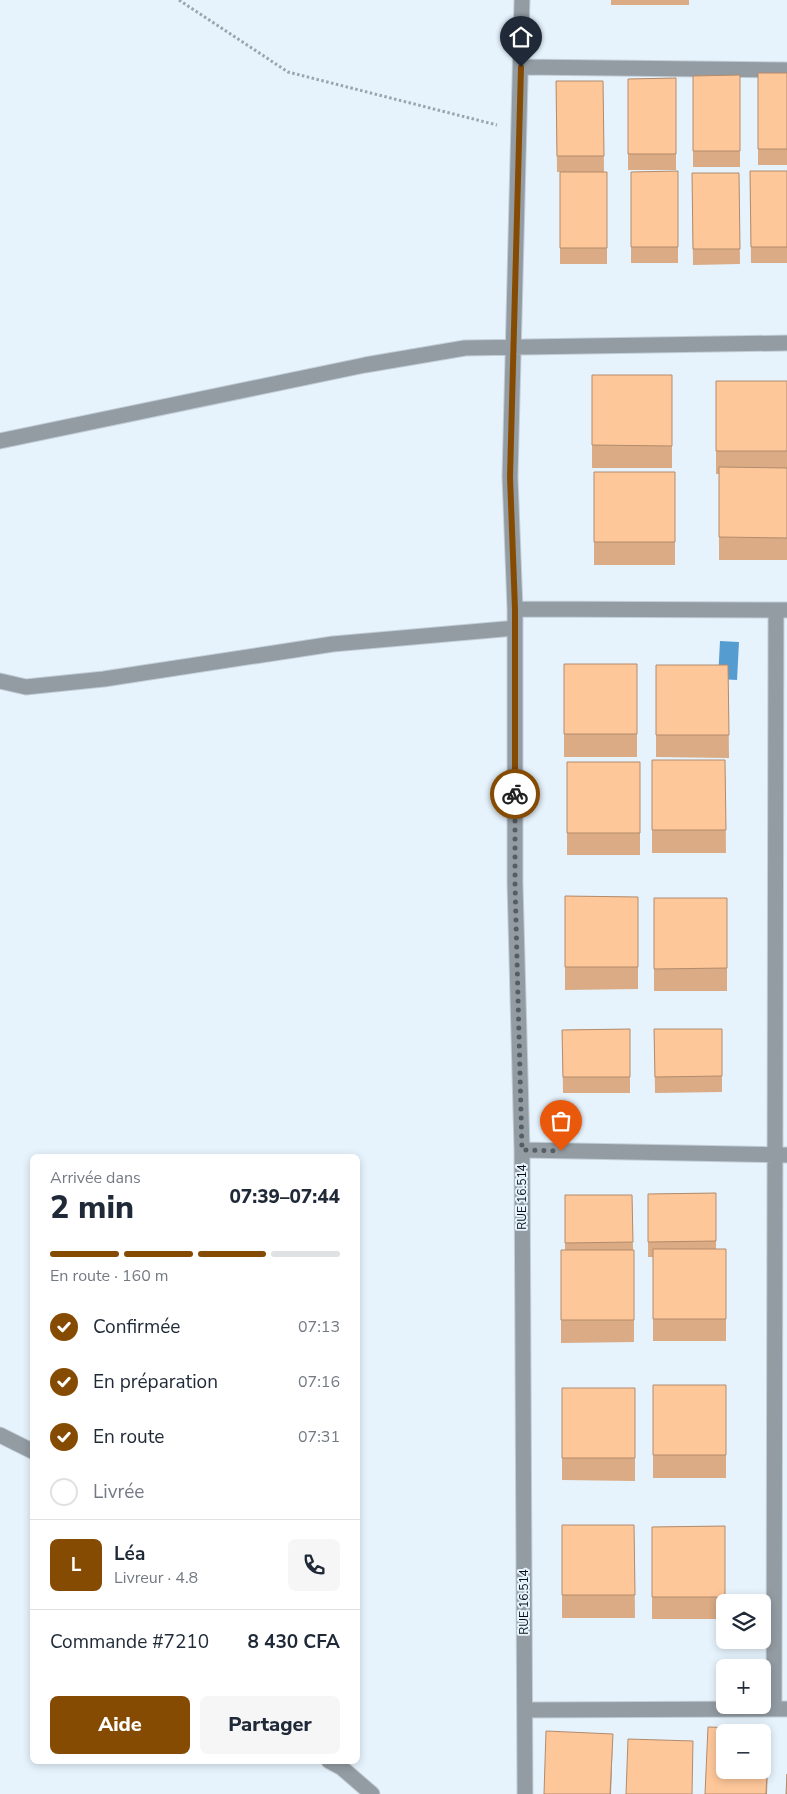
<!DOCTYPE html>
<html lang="fr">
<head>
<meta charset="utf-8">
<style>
	body { margin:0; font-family:"Nunito Sans",sans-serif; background:#f6f6f7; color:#1f2937; height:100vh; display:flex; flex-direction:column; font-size:19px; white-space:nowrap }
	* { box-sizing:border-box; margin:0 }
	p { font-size:16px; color:#747a83 }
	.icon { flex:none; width:28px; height:28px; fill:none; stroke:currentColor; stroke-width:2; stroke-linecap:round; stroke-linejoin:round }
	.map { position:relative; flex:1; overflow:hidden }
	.drawer { position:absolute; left:30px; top:1154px; width:330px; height:610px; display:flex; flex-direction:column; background:#fff; border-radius:8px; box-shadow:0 2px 8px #0003 }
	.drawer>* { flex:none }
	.controls { position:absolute; left:716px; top:1594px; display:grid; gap:10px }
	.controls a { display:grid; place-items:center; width:55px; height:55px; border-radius:8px; background:#fff; box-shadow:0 2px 8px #0003; font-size:25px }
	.pin { position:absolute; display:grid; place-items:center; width:42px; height:42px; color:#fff; margin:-51px -21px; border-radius:50% 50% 50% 0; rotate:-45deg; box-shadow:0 0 5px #0007 }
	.pin .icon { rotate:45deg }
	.courier { position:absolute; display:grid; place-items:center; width:50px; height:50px; margin:-25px; border:4px solid #864b03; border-radius:50%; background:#fff; color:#222; box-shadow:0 1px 6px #0007 }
	.summary em { font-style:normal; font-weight:800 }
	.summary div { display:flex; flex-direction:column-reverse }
	.summary { display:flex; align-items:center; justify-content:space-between; height:85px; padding:0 20px }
	h1 { font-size:32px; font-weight:800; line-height:38px }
	.bar { display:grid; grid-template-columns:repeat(4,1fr); gap:8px 5px; align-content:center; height:60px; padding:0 20px }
	.bar i { height:6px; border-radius:4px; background:#e0e1e3 }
	.bar .active { background:#864b03 }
	.bar p { grid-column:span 4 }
	.line { display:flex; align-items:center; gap:12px; padding:0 20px; border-top:1px solid #e0e1e3 }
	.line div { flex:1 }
	.round { display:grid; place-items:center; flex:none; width:52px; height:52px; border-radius:8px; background:#f6f6f7 }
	ol { padding:0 20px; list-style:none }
	li { display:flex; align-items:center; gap:15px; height:55px }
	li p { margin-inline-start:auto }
	li .icon { padding:5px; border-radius:50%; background:#864b03; color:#fff; stroke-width:4 }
	li:last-child { color:#747a83 }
	li i { width:28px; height:28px; border:2px solid #e0e1e3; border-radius:50% }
	.action { display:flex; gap:10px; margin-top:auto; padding:10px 20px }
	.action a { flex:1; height:58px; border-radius:8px; background:#864b03; color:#fff; font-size:20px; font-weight:800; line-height:58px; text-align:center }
	.action a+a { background:#f6f6f7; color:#1f2937 }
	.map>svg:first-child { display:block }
	.water { fill:#559cd1 }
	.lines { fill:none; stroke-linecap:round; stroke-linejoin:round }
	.street-casing { stroke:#c2ced8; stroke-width:17 }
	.path { stroke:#9aa5ad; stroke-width:3; stroke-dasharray:2.5 2.5; stroke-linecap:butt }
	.street { stroke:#939ca3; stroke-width:15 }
	.wall { fill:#daab84 }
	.shaded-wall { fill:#b28b6c }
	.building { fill:#fec79a; stroke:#b28b6c; fill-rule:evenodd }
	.done { stroke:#555e65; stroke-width:5; stroke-dasharray:0 9 }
	.route { stroke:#864b03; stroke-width:6 }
	.labels { text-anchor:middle; stroke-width:4; stroke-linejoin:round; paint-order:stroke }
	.street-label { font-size:12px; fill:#070e13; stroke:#e6f3fd }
</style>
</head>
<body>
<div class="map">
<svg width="787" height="1794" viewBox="0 0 787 1794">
	<rect width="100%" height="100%" fill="#e6f3fd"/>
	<path class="water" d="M 720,641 L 739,642 L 737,680 L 718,679 Z"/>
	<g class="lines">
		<defs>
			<path id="street" d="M 522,0 L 510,477 L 515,609 L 515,883 L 522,1150 L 525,1794
				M 521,67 L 787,70
				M 0,441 L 365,365 L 465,348 L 787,343
				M 515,609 L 787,610
				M 0,681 L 26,687 L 104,679 L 333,644 L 515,628
				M 522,1150 L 787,1155
				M 0,1435 L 32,1451
				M 774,1709 L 776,610
				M 525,1710 L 787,1709
				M 329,1761 L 342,1768 L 372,1794"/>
		</defs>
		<use href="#street" class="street-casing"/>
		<path class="path" d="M 179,0 L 288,72 L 497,125"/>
		<use href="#street" class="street"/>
	</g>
	<path class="wall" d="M 611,0 L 689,0 L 689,5 L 611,5 Z
		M 758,73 L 787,73 L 787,165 L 758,165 Z
		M 740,75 L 740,167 L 693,167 L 693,76 Z
		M 676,78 L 676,170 L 628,170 L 628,79 Z
		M 556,81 L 603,81 L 604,172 L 557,172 Z
		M 678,171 L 678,263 L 631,263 L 631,172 Z
		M 750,171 L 787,171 L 787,263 L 751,263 Z
		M 560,172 L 607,172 L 607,264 L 560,264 Z
		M 692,173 L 739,173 L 740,264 L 693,265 Z
		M 592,375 L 672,375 L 672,468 L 592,468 Z
		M 716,381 L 787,381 L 787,560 L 719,560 L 719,474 L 716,474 Z
		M 594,472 L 675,472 L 675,565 L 594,565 Z
		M 564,664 L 637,664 L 637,757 L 564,757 Z
		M 656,665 L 728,665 L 729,758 L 656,757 Z
		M 652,760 L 725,760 L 726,853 L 652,853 Z
		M 567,762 L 640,762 L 640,855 L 567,855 Z
		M 565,896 L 638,897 L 638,989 L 565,990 Z
		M 654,898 L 727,898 L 727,991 L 654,991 Z
		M 630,1029 L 630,1093 L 563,1093 L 562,1030 Z
		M 654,1029 L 722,1029 L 722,1092 L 655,1093 Z
		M 716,1193 L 716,1249 L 726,1249 L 726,1341 L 653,1341 L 653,1257 L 648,1257 L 648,1194 Z
		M 565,1195 L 632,1195 L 633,1250 L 634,1250 L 634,1342 L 561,1343 L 561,1250 L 565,1250 Z
		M 653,1385 L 726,1385 L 726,1478 L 653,1478 Z
		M 562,1388 L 635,1388 L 635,1481 L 562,1480 Z
		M 562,1525 L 634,1525 L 635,1618 L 562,1618 Z
		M 725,1526 L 725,1619 L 652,1619 L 652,1527 Z"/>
	<path class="shaded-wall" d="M 769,1729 L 767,1794 L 766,1794 Z
		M 613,1734 L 611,1794 L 610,1794 Z"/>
	<path class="building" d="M 758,73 L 787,73 L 787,149 L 758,149 Z
		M 740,75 L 740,151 L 693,151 L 693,76 Z
		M 676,78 L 676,154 L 628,154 L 628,79 Z
		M 556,81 L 603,81 L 604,156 L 557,156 Z
		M 678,171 L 678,247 L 631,247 L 631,172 Z
		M 750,171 L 787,171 L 787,247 L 751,247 Z
		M 560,172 L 607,172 L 607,248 L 560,248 Z
		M 692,173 L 739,173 L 740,249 L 693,249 Z
		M 592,375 L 672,375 L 672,446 L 592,445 Z
		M 716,381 L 787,381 L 787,451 L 716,451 Z
		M 719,467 L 787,468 L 787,538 L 719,537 Z
		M 594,472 L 675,472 L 675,542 L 594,542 Z
		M 564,664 L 637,664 L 637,734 L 564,734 Z
		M 656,665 L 728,665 L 729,735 L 656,735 Z
		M 652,760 L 725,760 L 726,830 L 652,830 Z
		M 567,762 L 640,762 L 640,833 L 567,833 Z
		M 565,896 L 638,897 L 638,967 L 565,967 Z
		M 654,898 L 727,898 L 727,968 L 654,969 Z
		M 630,1029 L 630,1077 L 563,1077 L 562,1030 Z
		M 654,1029 L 722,1029 L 722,1076 L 655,1077 Z
		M 716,1193 L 716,1241 L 648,1242 L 648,1194 Z
		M 565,1195 L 632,1195 L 633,1242 L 565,1243 Z
		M 653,1249 L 726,1249 L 726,1319 L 653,1319 Z
		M 561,1250 L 634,1250 L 634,1320 L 561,1320 Z
		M 653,1385 L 726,1385 L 726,1455 L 653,1455 Z
		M 562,1388 L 635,1388 L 635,1458 L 562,1458 Z
		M 562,1525 L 634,1525 L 635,1595 L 562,1595 Z
		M 725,1526 L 725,1597 L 652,1597 L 652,1527 Z
		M 708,1727 L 769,1729 L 766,1794 L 705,1794 ZM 725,1732 L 762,1732 L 762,1770 L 725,1770 Z
		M 546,1731 L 613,1734 L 610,1794 L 544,1794 Z
		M 628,1739 L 693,1741 L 692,1794 L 626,1794 Z
		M 787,1774 L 787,1794 L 786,1794 Z"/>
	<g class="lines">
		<path class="done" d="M 515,794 L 515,883 L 522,1150 L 561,1151"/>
		<path class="route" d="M 515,794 L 515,609 L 510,477 L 521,67"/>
	</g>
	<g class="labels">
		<g class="street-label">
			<text transform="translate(522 1197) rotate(-90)" y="4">RUE 16.514</text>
			<text transform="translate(524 1602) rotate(-90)" y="4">RUE 16.514</text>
		</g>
	</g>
</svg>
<div class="controls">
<a><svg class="icon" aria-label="layers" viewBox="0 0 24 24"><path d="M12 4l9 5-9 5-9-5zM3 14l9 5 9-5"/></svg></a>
<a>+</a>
<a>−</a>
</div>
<div class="pin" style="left:561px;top:1151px;background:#ea580c"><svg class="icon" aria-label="bag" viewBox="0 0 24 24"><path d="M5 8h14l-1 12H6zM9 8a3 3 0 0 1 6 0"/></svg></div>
<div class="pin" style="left:521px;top:67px;background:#1f2937"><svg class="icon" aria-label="home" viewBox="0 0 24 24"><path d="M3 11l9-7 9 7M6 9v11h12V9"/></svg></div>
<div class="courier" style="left:515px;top:794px"><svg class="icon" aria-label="bike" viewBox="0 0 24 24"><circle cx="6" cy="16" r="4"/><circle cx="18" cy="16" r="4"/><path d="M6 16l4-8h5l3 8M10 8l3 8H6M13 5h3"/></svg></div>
<section class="drawer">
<div class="summary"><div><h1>2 min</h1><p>Arrivée dans</p></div><em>07:39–07:44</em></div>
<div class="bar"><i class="active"></i><i class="active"></i><i class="active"></i><i></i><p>En route · 160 m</p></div>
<ol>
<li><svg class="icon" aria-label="check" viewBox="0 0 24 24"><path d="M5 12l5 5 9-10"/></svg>Confirmée<p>07:13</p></li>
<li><svg class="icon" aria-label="check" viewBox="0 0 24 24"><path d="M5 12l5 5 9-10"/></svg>En préparation<p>07:16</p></li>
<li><svg class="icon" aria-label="check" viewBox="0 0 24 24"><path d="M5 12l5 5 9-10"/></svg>En route<p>07:31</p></li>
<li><i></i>Livrée</li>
</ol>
<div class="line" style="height:90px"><b class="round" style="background:#864b03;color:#fff">L</b><div><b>Léa</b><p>Livreur · 4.8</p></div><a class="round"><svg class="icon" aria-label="phone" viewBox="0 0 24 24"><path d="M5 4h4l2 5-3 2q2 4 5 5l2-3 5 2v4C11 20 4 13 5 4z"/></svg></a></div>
<div class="line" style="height:65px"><div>Commande #7210</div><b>8 430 CFA</b></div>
<div class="action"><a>Aide</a><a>Partager</a></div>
</section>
</div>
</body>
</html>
